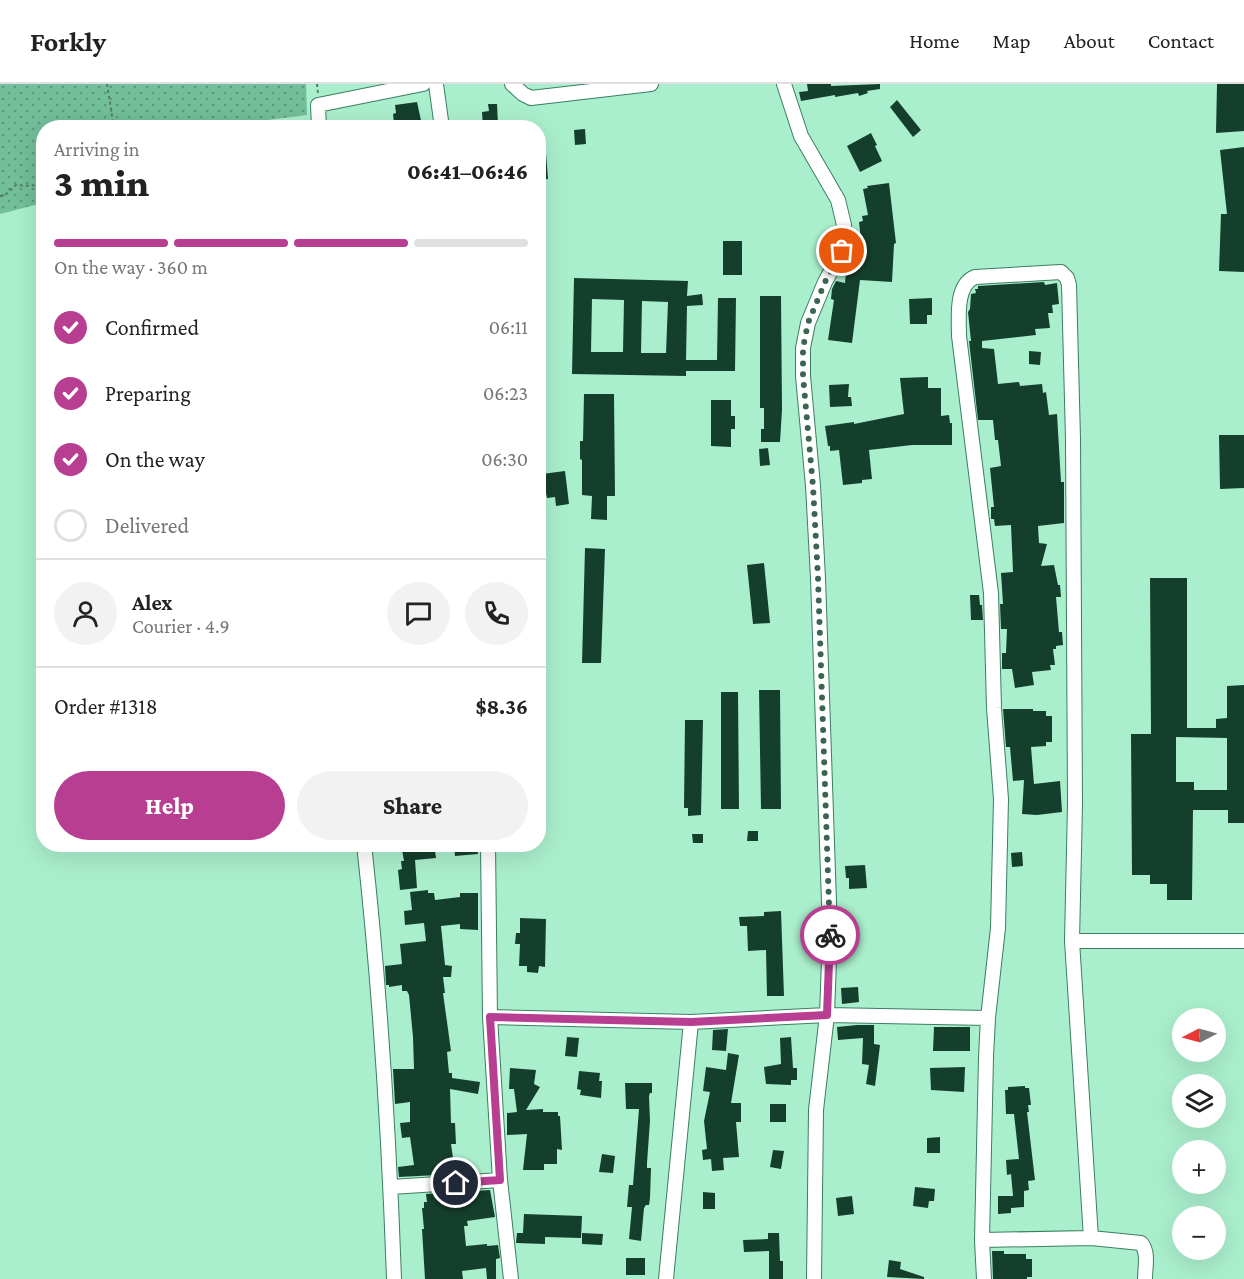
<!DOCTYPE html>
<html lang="en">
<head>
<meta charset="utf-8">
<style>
	body { margin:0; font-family:"Crimson Pro",serif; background:#f2f2f2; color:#222; height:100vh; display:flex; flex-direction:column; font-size:22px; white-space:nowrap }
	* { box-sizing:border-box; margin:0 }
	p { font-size:20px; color:#767676 }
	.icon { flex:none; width:33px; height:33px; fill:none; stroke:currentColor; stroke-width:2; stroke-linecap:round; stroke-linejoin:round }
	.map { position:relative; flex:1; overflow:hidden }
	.side { position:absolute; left:36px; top:36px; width:510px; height:732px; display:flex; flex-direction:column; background:#fff; border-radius:24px; box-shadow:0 6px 24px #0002 }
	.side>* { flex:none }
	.needle { width:39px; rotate:264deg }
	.controls { position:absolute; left:1172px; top:924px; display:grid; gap:12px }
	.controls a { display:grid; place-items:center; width:54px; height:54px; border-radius:50%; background:#fff; box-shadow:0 6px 24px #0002; font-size:30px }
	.pin { position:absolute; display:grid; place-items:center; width:51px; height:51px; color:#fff; margin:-26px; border:3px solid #fff; border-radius:50%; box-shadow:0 2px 6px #0007 }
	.courier { position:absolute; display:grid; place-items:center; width:60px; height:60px; margin:-30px; border:4px solid #b83e91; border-radius:50%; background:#fff; color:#222; box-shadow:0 2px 8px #0007 }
	.headline em { font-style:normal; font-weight:800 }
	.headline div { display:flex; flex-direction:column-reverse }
	.headline { display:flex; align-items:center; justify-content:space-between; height:102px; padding:0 18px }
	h1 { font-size:39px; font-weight:800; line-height:45px }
	.bar { display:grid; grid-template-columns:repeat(4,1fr); gap:9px 6px; align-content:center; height:72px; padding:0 18px }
	.bar i { height:8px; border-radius:4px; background:#e0e0e0 }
	.bar .active { background:#b83e91 }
	.bar p { grid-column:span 4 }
	.line { display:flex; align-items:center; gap:15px; padding:0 18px; border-top:2px solid #e0e0e0 }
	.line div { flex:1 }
	.round { display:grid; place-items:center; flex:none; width:63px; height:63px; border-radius:32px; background:#f2f2f2 }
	ol { padding:0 18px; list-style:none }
	li { display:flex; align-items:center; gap:18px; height:66px }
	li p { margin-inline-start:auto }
	li .icon { padding:6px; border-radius:50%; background:#b83e91; color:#fff; stroke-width:4 }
	li:last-child { color:#767676 }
	li i { width:33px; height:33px; border:3px solid #e0e0e0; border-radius:50% }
	.action { display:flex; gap:12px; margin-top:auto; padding:12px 18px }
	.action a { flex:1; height:69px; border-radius:36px; background:#b83e91; color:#fff; font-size:24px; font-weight:800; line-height:69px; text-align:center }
	.action a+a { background:#f2f2f2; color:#222 }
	header { display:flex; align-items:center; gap:36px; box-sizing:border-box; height:84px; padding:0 30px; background:#fff; border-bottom:2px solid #e0e0e0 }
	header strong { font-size:28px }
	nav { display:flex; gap:33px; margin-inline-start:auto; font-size:21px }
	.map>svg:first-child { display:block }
	.park { fill:url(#park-dots) }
	.building { fill:#153f2d; fill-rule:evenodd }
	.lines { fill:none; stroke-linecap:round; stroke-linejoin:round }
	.minor-casing { stroke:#3b7e60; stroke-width:16 }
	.path { stroke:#4f7d67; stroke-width:2; stroke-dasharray:3 3; stroke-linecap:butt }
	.minor { stroke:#fff; stroke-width:14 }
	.done { stroke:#3b6552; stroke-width:6; stroke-dasharray:0 10.8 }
	.route { stroke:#b83e91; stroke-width:8 }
</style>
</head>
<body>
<header>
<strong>Forkly</strong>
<nav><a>Home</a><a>Map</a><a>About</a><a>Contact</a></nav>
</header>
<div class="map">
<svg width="1244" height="1195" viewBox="0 0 1244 1195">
	<defs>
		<pattern id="park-dots" width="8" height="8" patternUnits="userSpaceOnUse" patternTransform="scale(1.5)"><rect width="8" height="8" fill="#73be9b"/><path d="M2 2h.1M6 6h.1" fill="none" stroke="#5c9a7d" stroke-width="1.8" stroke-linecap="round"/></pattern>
	</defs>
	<rect width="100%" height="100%" fill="#aaefcd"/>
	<path class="park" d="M 0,0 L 306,0 L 307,31 L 206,44 L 44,44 L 43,119 L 0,130 Z"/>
	<path class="building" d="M 807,0 L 831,0 L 831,2 L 880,0 L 880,5 L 867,7 L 868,9 L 859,12 L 858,9 L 835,13 L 835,11 L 801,17 L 799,8 L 808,7 Z
		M 1217,0 L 1244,0 L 1244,47 L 1216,49 Z
		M 897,16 L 921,46 L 913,53 L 890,23 Z
		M 417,18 L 422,41 L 398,44 L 397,39 L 394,39 L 393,30 L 396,29 L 395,21 Z
		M 488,20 L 497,20 L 498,42 L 483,43 L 482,28 L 489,27 Z
		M 585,45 L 586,60 L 575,61 L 574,46 Z
		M 871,49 L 877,61 L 875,62 L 882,77 L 860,88 L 847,62 Z
		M 1244,63 L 1244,188 L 1219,187 L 1221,130 L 1227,130 L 1220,66 Z
		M 538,69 L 546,69 L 548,95 L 538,96 Z
		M 889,99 L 896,159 L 894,160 L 892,198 L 860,196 L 852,259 L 828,256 L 834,216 L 831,215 L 832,205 L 836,197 L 845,199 L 847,176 L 851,163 L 862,166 L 859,138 L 863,137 L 862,132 L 868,131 L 863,105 L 868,104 L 867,102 Z
		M 723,157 L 742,157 L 742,191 L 723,191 Z
		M 574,194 L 688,197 L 687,212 L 702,210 L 703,221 L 687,222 L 686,276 L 717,276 L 718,214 L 736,214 L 735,287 L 686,287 L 686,292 L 572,290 ZM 592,215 L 624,216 L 623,268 L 591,268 ZM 642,217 L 668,218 L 666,269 L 641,269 Z
		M 1044,198 L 1045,201 L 1057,199 L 1059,220 L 1052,221 L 1053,229 L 1048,229 L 1050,244 L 1035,245 L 1036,251 L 982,257 L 982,264 L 994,265 L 998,300 L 1019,298 L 1020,302 L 1042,300 L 1043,309 L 1046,308 L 1049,331 L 1057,330 L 1061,398 L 1064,398 L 1064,439 L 1038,442 L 1039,459 L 1047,460 L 1041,482 L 1054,481 L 1058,501 L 1060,501 L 1061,513 L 1056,513 L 1059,548 L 1062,548 L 1063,561 L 1056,562 L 1056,565 L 1053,565 L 1055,581 L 1050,581 L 1051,586 L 1032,588 L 1034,601 L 1015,604 L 1012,585 L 1002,585 L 1002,569 L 1006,569 L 1007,545 L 1001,545 L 1000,520 L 1003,520 L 1001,489 L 1013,488 L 1011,441 L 995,442 L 994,435 L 991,435 L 991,423 L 994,423 L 990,384 L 1001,382 L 998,356 L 995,356 L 993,336 L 978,336 L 969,257 L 971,257 L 968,228 L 970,225 L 971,210 L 976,209 L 975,205 L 978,205 L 978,202 Z
		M 760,212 L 781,212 L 782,326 L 780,358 L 761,358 L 761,345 L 764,345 L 764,324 L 760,324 Z
		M 932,214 L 932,231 L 927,231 L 927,240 L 910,240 L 909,215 Z
		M 1029,267 L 1041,268 L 1040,281 L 1029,280 Z
		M 928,293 L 928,304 L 941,304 L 941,332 L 949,331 L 950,339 L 952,339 L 952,361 L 912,361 L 869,366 L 872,395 L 862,396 L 862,399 L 843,401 L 839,366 L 830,367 L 830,362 L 828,362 L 825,342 L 854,338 L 854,340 L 904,330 L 900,294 Z
		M 849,300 L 848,313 L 851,313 L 852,322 L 830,323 L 829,301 Z
		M 584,310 L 614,310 L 615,412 L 607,412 L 607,436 L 591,435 L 592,412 L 582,411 L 582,376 L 580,375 L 580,357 L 583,357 Z
		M 711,316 L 731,316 L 731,332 L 735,332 L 735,345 L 731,345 L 731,363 L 711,362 Z
		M 1219,351 L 1244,351 L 1244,404 L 1220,405 Z
		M 768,364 L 770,381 L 760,382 L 759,365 Z
		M 565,387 L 569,420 L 556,422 L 555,413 L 547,414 L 542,390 Z
		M 585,464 L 605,465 L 601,579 L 582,579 Z
		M 764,479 L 770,539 L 753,540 L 747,481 Z
		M 1150,494 L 1187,494 L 1187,644 L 1216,644 L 1216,635 L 1227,634 L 1227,602 L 1244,601 L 1244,739 L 1228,739 L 1228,726 L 1193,726 L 1192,816 L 1167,816 L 1167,800 L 1150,800 L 1150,791 L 1132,791 L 1131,650 L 1151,650 ZM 1176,653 L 1227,654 L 1227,706 L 1194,706 L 1194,698 L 1176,698 Z
		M 970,511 L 979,511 L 980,521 L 982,521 L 983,536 L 971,536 Z
		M 759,606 L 780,606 L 781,725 L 761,725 Z
		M 721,608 L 738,608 L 739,725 L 721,725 Z
		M 1003,625 L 1033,625 L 1033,627 L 1046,627 L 1046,632 L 1052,632 L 1052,658 L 1046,658 L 1046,662 L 1031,663 L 1034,700 L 1060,697 L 1062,728 L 1037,731 L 1022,730 L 1024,696 L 1013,697 L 1010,663 L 1006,663 Z
		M 685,636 L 703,636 L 701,731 L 688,732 L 688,724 L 684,724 Z
		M 748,747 L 758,747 L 758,757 L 747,757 Z
		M 692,750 L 703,750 L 703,759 L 693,759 Z
		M 401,760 L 434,760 L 436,774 L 415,776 L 417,804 L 400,806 L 398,786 L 402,785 L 401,777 L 404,777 Z
		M 454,760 L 477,760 L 478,770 L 455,772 Z
		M 1022,768 L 1023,782 L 1012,783 L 1011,769 Z
		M 865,781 L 867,804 L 849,805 L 849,794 L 846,794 L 845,782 Z
		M 428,806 L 428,809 L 434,809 L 435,816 L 460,813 L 460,809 L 478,809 L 478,846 L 460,845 L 460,840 L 441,842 L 445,881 L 452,882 L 451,893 L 443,893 L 445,909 L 443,909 L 451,967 L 447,968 L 449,989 L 452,989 L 452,994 L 480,998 L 478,1010 L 450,1005 L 451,1039 L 455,1039 L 456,1060 L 451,1060 L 454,1081 L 436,1083 L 438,1091 L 399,1093 L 398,1083 L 414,1081 L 410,1053 L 402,1054 L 400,1039 L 410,1038 L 410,1018 L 395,1020 L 393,985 L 414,985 L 413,953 L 409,911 L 407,907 L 402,907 L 402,901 L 389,903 L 389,901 L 386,901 L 385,882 L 402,880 L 400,860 L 426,857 L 424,839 L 405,841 L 404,827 L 412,826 L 410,808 Z
		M 781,827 L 784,912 L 767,912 L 766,866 L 748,867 L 747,842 L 740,842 L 739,833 L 764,832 L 764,828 Z
		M 520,834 L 546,835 L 545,883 L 539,882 L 538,889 L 527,888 L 527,882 L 519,882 L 520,860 L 515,860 L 516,849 L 520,849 Z
		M 858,903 L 859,918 L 842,920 L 841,904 Z
		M 857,941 L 874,941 L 874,960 L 880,961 L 875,1002 L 866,1000 L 869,981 L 862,980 L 863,954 L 838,956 L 837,943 Z
		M 934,943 L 970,943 L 970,967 L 933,967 Z
		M 728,945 L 726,967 L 712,966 L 713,946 Z
		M 567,953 L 579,954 L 577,973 L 565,972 Z
		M 791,953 L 793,984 L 797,984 L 797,996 L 791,996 L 791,1001 L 766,1000 L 764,983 L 781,980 L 780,954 Z
		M 728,969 L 739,971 L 731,1019 L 741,1019 L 741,1038 L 736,1038 L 739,1073 L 723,1074 L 724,1086 L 712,1087 L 711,1075 L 703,1076 L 702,1066 L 707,1065 L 704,1037 L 710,1008 L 703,1007 L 706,983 L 726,986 Z
		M 965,983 L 964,1008 L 931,1006 L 930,984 Z
		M 510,984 L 536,986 L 534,1000 L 540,1003 L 526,1026 L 543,1025 L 543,1028 L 558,1028 L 558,1032 L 560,1032 L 562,1066 L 557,1065 L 557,1080 L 544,1080 L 544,1086 L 523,1086 L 527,1050 L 507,1051 L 507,1029 L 517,1028 L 514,1005 L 509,1005 Z
		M 579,987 L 600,989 L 599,997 L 602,997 L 601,1014 L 580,1011 L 581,1006 L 577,1005 Z
		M 625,999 L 652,999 L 652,1009 L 650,1009 L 649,1012 L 650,1037 L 647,1079 L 647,1084 L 651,1084 L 650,1114 L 649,1121 L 646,1121 L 644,1124 L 641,1157 L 629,1155 L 632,1123 L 627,1123 L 629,1101 L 633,1101 L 639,1025 L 626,1025 Z
		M 1025,1002 L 1025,1004 L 1029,1004 L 1031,1021 L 1028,1021 L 1029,1028 L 1027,1028 L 1035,1096 L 1028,1097 L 1029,1106 L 1024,1107 L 1024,1123 L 1011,1124 L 1011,1129 L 998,1130 L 998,1112 L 1013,1112 L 1011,1090 L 1007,1091 L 1006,1076 L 1019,1075 L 1014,1030 L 1006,1030 L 1005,1006 L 1008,1006 L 1008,1003 Z
		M 770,1020 L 786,1020 L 786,1038 L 770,1038 Z
		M 940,1053 L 940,1069 L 927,1069 L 927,1054 Z
		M 773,1066 L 784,1067 L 781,1085 L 770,1083 Z
		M 602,1070 L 615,1072 L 613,1089 L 599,1088 Z
		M 915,1103 L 935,1105 L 934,1117 L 929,1117 L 928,1124 L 913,1122 Z
		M 490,1106 L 495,1133 L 467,1137 L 468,1142 L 464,1142 L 466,1162 L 487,1160 L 487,1162 L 498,1161 L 500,1174 L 496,1175 L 496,1195 L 487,1195 L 486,1184 L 462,1187 L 463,1195 L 425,1195 L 422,1145 L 424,1145 L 422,1124 L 424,1124 L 424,1118 L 427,1118 L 426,1110 Z
		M 703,1108 L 715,1109 L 715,1125 L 703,1125 Z
		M 852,1112 L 854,1130 L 838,1132 L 836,1114 Z
		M 524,1130 L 582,1132 L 581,1154 L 545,1153 L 545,1160 L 516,1159 L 517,1149 L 523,1149 Z
		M 582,1149 L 603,1150 L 602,1161 L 582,1160 Z
		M 768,1149 L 779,1149 L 780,1177 L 783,1177 L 783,1195 L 769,1195 L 769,1167 L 744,1168 L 743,1156 L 768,1155 Z
		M 992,1167 L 1004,1167 L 1004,1170 L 1026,1170 L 1026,1175 L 1032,1175 L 1032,1193 L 1027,1193 L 1027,1195 L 993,1195 Z
		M 626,1174 L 645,1174 L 645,1191 L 626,1191 Z
		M 889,1176 L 901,1178 L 900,1185 L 924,1193 L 924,1195 L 887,1193 Z"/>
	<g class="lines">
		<defs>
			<path id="minor" d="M 436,0 L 442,44
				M 512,0 L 523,10 L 531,14 L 651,0
				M 784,0 L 801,52 L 838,116 L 844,141 L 842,167 L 825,198 L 808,239 L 803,264 L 803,292 L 813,402 L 818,494 L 830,848 L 827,931 L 816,1026 L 814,1195
				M 319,44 L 318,21 L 423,0
				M 364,760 C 380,905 389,1050 394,1195
				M 488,760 L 490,933 L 500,1096 L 511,1195
				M 1072,857 L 1244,857
				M 490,933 L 691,938 L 827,931 L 988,934
				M 391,1103 L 500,1096
				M 982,1156 L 1091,1154 L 1141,1159 C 1149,1168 1145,1183 1145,1195
				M 666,1195 L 691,938
				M 984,1195 L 982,1156 L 986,973 L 988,934 L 998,844 L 1001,715 L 994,624 L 991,509 L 959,252 C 959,234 955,201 975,193 L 1061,188 L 1067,194 L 1069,201 L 1073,355 L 1075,720 L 1072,857 L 1091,1154"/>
		</defs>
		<use href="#minor" class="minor-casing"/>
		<path class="path" d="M 107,0 L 114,44
			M 317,0 L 318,10
			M 0,112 L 4,112 L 16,101 L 31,102 L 44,98"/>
		<use href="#minor" class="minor"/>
	</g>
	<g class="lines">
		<path class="done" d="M 830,851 L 818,494 L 813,402 L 803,292 L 803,264 L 808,239 L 825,198 L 842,167"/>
		<path class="route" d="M 456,1099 L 500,1096 L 490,933 L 691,938 L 827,931 L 830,851"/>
	</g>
</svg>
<div class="controls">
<a><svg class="needle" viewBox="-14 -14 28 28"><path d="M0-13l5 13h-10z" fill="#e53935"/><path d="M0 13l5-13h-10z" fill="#767676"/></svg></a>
<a><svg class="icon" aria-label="layers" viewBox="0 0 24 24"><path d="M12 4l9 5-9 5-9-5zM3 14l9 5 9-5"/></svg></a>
<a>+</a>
<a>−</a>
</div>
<div class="pin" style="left:842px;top:167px;background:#ea580c"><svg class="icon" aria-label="bag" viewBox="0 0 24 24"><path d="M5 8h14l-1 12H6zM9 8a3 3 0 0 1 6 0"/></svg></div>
<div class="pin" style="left:456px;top:1099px;background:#1f2937"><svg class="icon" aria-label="home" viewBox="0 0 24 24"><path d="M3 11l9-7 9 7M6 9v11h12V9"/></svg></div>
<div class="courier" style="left:830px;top:851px"><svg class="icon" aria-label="bike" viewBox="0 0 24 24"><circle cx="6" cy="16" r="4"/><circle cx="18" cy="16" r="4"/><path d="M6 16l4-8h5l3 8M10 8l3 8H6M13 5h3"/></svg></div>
<section class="side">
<div class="headline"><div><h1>3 min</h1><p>Arriving in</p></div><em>06:41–06:46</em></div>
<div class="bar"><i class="active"></i><i class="active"></i><i class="active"></i><i></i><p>On the way · 360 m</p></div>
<ol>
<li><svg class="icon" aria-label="check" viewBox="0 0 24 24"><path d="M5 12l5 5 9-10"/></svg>Confirmed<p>06:11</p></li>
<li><svg class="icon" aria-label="check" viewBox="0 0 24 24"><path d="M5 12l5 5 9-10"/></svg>Preparing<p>06:23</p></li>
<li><svg class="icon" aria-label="check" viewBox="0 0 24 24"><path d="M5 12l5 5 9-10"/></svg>On the way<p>06:30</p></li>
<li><i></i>Delivered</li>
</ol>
<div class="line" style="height:108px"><a class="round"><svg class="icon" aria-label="person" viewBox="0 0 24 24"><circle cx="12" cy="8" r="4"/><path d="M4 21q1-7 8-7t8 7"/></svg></a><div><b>Alex</b><p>Courier · 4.9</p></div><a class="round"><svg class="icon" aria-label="chat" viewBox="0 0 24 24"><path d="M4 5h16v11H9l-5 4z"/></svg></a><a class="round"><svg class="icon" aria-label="phone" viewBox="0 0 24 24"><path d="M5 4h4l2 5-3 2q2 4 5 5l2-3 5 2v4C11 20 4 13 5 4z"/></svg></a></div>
<div class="line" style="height:78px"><div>Order #1318</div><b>$8.36</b></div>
<div class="action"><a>Help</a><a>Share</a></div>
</section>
</div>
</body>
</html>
